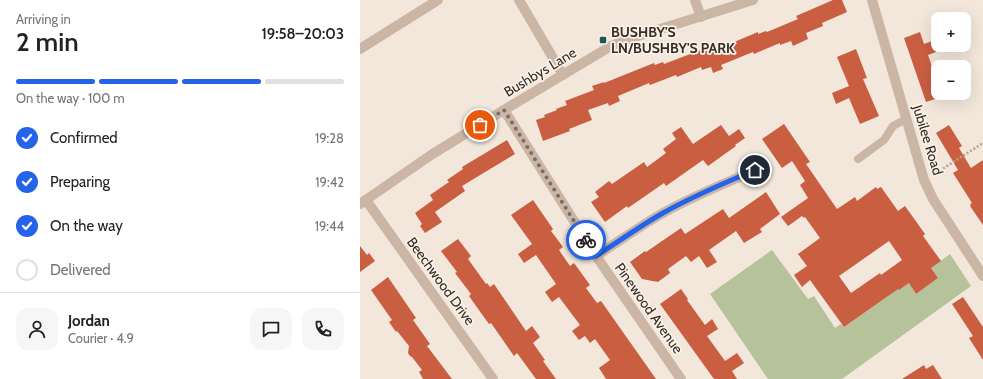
<!DOCTYPE html>
<html lang="en">
<head>
<meta charset="utf-8">
<style>
	body { margin:0; font-family:Cabin,sans-serif; background:#f6f6f6; color:#222; height:100vh; display:flex; flex-direction:column; font-size:15px; white-space:nowrap }
	* { box-sizing:border-box; margin:0 }
	p { font-size:13px; color:#767676 }
	.icon { flex:none; width:22px; height:22px; fill:none; stroke:currentColor; stroke-width:2; stroke-linecap:round; stroke-linejoin:round }
	.map { position:relative; flex:1; overflow:hidden }
	.panel { display:flex; flex-direction:column; background:#fff; width:360px }
	.panel>* { flex:none }
	.fabs { position:absolute; left:571px; top:12px; display:grid; gap:8px }
	.fabs a { display:grid; place-items:center; width:40px; height:40px; border-radius:8px; background:#fff; box-shadow:0 4px 16px #0002; font-size:20px }
	.pin { position:absolute; display:grid; place-items:center; width:34px; height:34px; color:#fff; margin:-17px; border:2px solid #fff; border-radius:50%; box-shadow:0 1px 4px #0007 }
	.courier { position:absolute; display:grid; place-items:center; width:40px; height:40px; margin:-20px; border:3px solid #2563eb; border-radius:50%; background:#fff; color:#222; box-shadow:0 1px 5px #0007 }
	.overview em { font-style:normal; font-weight:600 }
	.overview div { display:flex; flex-direction:column-reverse }
	.overview { display:flex; align-items:center; justify-content:space-between; height:68px; padding:0 16px }
	h1 { font-size:26px; font-weight:600; line-height:30px }
	.bar { display:grid; grid-template-columns:repeat(4,1fr); gap:6px 4px; align-content:center; height:48px; padding:0 16px }
	.bar i { height:5px; border-radius:3px; background:#e0e0e0 }
	.bar .current { background:#2563eb }
	.bar p { grid-column:span 4 }
	.line { display:flex; align-items:center; gap:10px; padding:0 16px; border-top:1px solid #e0e0e0 }
	.line div { flex:1 }
	.round { display:grid; place-items:center; flex:none; width:42px; height:42px; border-radius:12px; background:#f6f6f6 }
	ol { padding:0 16px; list-style:none }
	li { display:flex; align-items:center; gap:12px; height:44px }
	li p { margin-inline-start:auto }
	li .icon { padding:4px; border-radius:50%; background:#2563eb; color:#fff; stroke-width:4 }
	li:last-child { color:#767676 }
	li i { width:22px; height:22px; border:2px solid #e0e0e0; border-radius:50% }
	main { display:flex; flex:1; min-height:0 }
	.map>svg:first-child { display:block }
	.green { fill:#b6c29a }
	.building { fill:#ca5e41; fill-rule:evenodd }
	.lines { fill:none; stroke-linecap:round; stroke-linejoin:round }
	.path { stroke:#b7a090; stroke-width:2.5; stroke-dasharray:2 2; stroke-linecap:butt }
	.service { stroke:#cbb6a6; stroke-width:8 }
	.minor { stroke:#cbb6a6; stroke-width:10 }
	.tertiary { stroke:#cbb6a6; stroke-width:10 }
	.done { stroke:#796d66; stroke-width:4; stroke-dasharray:0 7.2 }
	.route { stroke:#2563eb; stroke-width:5 }
	.poi-dot { fill:#1b585a; stroke:#faf1e7; stroke-width:1.5 }
	.labels { text-anchor:middle; stroke-width:3.5; stroke-linejoin:round; paint-order:stroke }
	.poi-label { font-size:14px; font-weight:bold; fill:#372c27; stroke:#faf1e7; text-anchor:start }
	.street-label { font-size:14px; fill:#372c27; stroke:#faf1e7 }
</style>
</head>
<body>
<main>
<section class="panel">
<div class="overview"><div><h1>2 min</h1><p>Arriving in</p></div><em>19:58–20:03</em></div>
<div class="bar"><i class="current"></i><i class="current"></i><i class="current"></i><i></i><p>On the way · 100 m</p></div>
<ol>
<li><svg class="icon" aria-label="check" viewBox="0 0 24 24"><path d="M5 12l5 5 9-10"/></svg>Confirmed<p>19:28</p></li>
<li><svg class="icon" aria-label="check" viewBox="0 0 24 24"><path d="M5 12l5 5 9-10"/></svg>Preparing<p>19:42</p></li>
<li><svg class="icon" aria-label="check" viewBox="0 0 24 24"><path d="M5 12l5 5 9-10"/></svg>On the way<p>19:44</p></li>
<li><i></i>Delivered</li>
</ol>
<div class="line" style="height:72px"><a class="round"><svg class="icon" aria-label="person" viewBox="0 0 24 24"><circle cx="12" cy="8" r="4"/><path d="M4 21q1-7 8-7t8 7"/></svg></a><div><b>Jordan</b><p>Courier · 4.9</p></div><a class="round"><svg class="icon" aria-label="chat" viewBox="0 0 24 24"><path d="M4 5h16v11H9l-5 4z"/></svg></a><a class="round"><svg class="icon" aria-label="phone" viewBox="0 0 24 24"><path d="M5 4h4l2 5-3 2q2 4 5 5l2-3 5 2v4C11 20 4 13 5 4z"/></svg></a></div>
</section>
<div class="map">
<svg width="623" height="379" viewBox="0 0 623 379">
	<rect width="100%" height="100%" fill="#f3e7db"/>
	<path class="green" d="M 412,250 L 448,299 L 454,296 L 475,328 L 481,324 L 484,327 L 528,296 L 536,286 L 539,290 L 552,281 L 556,286 L 552,288 L 556,294 L 578,278 L 571,268 L 590,254 L 611,286 L 482,379 L 408,379 L 350,294 Z"/>
	<path class="building" d="M 473,0 L 482,0 L 487,12 L 462,23 L 463,26 L 446,33 L 448,39 L 433,46 L 431,41 L 420,45 L 420,43 L 394,54 L 393,52 L 361,65 L 363,69 L 353,73 L 351,67 L 342,70 L 341,67 L 317,77 L 316,75 L 290,85 L 289,83 L 258,96 L 260,101 L 249,106 L 248,103 L 228,110 L 232,120 L 209,129 L 210,131 L 183,141 L 176,120 L 185,117 L 184,115 L 197,110 L 196,109 L 207,105 L 205,101 L 234,90 L 232,86 L 244,82 L 244,83 L 294,63 L 295,65 L 303,62 L 304,64 L 346,48 L 347,51 L 354,48 L 355,50 L 398,32 L 398,34 L 406,31 L 407,32 L 438,19 L 436,16 Z
		M 560,32 L 564,44 L 572,41 L 576,52 L 568,55 L 578,84 L 578,98 L 566,102 L 544,38 Z
		M 496,49 L 507,78 L 503,79 L 519,116 L 500,124 L 489,98 L 476,104 L 472,93 L 489,86 L 477,57 Z
		M 424,124 L 450,162 L 446,164 L 477,209 L 495,197 L 497,201 L 516,187 L 517,189 L 521,187 L 538,211 L 545,206 L 565,234 L 563,236 L 581,261 L 571,268 L 578,278 L 556,294 L 549,283 L 539,290 L 538,289 L 484,327 L 450,280 L 442,287 L 434,275 L 447,266 L 438,254 L 460,238 L 445,217 L 444,218 L 442,216 L 428,226 L 421,217 L 448,198 L 440,185 L 445,181 L 432,161 L 422,168 L 402,139 ZM 529,241 L 542,260 L 521,275 L 520,273 L 491,293 L 479,276 Z
		M 361,125 L 369,136 L 379,129 L 385,138 L 375,145 L 376,146 L 348,166 L 343,160 L 306,186 L 304,183 L 268,208 L 267,206 L 245,222 L 231,202 L 239,197 L 235,192 L 249,181 L 252,184 L 284,162 L 287,167 L 306,153 L 303,149 L 316,139 L 312,133 L 321,127 L 333,144 Z
		M 589,125 L 602,146 L 599,148 L 611,168 L 623,160 L 623,225 L 610,206 L 611,205 L 610,204 L 612,203 L 593,173 L 598,170 L 576,133 Z
		M 147,140 L 155,154 L 102,186 L 105,191 L 75,212 L 82,222 L 65,233 L 60,226 L 62,224 L 55,213 L 73,200 L 70,195 L 89,182 L 87,180 L 103,169 L 102,167 Z
		M 406,192 L 420,214 L 400,229 L 402,232 L 384,243 L 376,231 L 349,250 L 357,262 L 347,268 L 339,256 L 331,262 L 326,256 L 308,269 L 310,273 L 298,282 L 282,279 L 270,262 L 285,251 L 286,252 L 321,228 L 325,234 L 363,209 L 369,218 Z
		M 173,200 L 193,229 L 191,231 L 203,247 L 199,250 L 210,266 L 214,263 L 230,285 L 226,288 L 237,303 L 241,301 L 296,379 L 246,379 L 239,368 L 250,360 L 235,339 L 230,343 L 225,336 L 219,340 L 212,331 L 220,325 L 199,297 L 192,302 L 185,292 L 196,284 L 176,255 L 164,263 L 158,254 L 172,244 L 151,215 Z
		M 98,239 L 111,256 L 108,259 L 126,284 L 127,283 L 130,287 L 134,284 L 166,331 L 172,326 L 180,337 L 173,343 L 185,360 L 183,361 L 196,379 L 176,379 L 157,353 L 154,356 L 131,323 L 129,324 L 121,313 L 109,296 L 111,294 L 95,273 L 97,272 L 81,251 Z
		M 0,246 L 7,255 L 9,253 L 15,261 L 0,272 Z
		M 28,277 L 56,318 L 53,320 L 70,344 L 67,346 L 92,379 L 63,379 L 59,372 L 62,370 L 52,357 L 50,356 L 48,353 L 49,346 L 37,331 L 36,332 L 29,322 L 32,320 L 11,290 Z
		M 321,289 L 328,299 L 327,300 L 345,325 L 352,319 L 358,329 L 347,336 L 365,361 L 377,353 L 384,363 L 372,371 L 377,379 L 354,379 L 300,304 Z
		M 603,297 L 623,327 L 623,360 L 609,338 L 613,336 L 592,304 Z
		M 564,365 L 566,369 L 573,365 L 582,379 L 542,379 Z"/>
	<g class="lines">
		<path class="path" d="M 573,175 L 623,143"/>
		<path class="service" d="M 498,159 L 524,140 L 533,126 L 546,119"/>
		<path class="minor" d="M 159,0 L 203,75
			M 335,0 L 341,17
			M 512,0 L 564,180 L 573,199 L 623,276
			M 0,49 L 78,0
			M 144,110 L 236,256 L 321,379
			M 6,200 L 133,379
			M 236,256 C 258,242 280,226 303,213 C 333,196 364,184 395,170"/>
		<path class="tertiary" d="M 0,204 L 71,155 L 144,110 L 251,46 L 278,36 L 393,0"/>
	</g>
	<g class="lines">
		<path class="done" d="M 120,125 L 144,110 L 226,240"/>
		<path class="route" d="M 226,240 L 236,256 C 258,242 280,226 303,213 C 333,196 364,183 395,170"/>
	</g>
	<rect class="poi-dot" x="239" y="36" width="8" height="8" rx="2"/>
	<g class="labels">
		<g class="poi-label">
			<text x="251" y="37">BUSHBY'S<tspan x="251" dy="16">LN/BUSHBY'S PARK</tspan></text>
		</g>
		<g class="street-label">
			<text transform="translate(180 72) rotate(-31)" y="5">Bushbys Lane</text>
			<text transform="translate(568 140) rotate(73)" y="5">Jubilee Road</text>
			<text transform="translate(81 281) rotate(54)" y="5">Beechwood Drive</text>
			<text transform="translate(289 308) rotate(55)" y="5">Pinewood Avenue</text>
		</g>
	</g>
</svg>
<div class="fabs">
<a>+</a>
<a>−</a>
</div>
<div class="pin" style="left:120px;top:125px;background:#ea580c"><svg class="icon" aria-label="bag" viewBox="0 0 24 24"><path d="M5 8h14l-1 12H6zM9 8a3 3 0 0 1 6 0"/></svg></div>
<div class="pin" style="left:395px;top:170px;background:#1f2937"><svg class="icon" aria-label="home" viewBox="0 0 24 24"><path d="M3 11l9-7 9 7M6 9v11h12V9"/></svg></div>
<div class="courier" style="left:226px;top:240px"><svg class="icon" aria-label="bike" viewBox="0 0 24 24"><circle cx="6" cy="16" r="4"/><circle cx="18" cy="16" r="4"/><path d="M6 16l4-8h5l3 8M10 8l3 8H6M13 5h3"/></svg></div>
</div>
</main>
</body>
</html>
